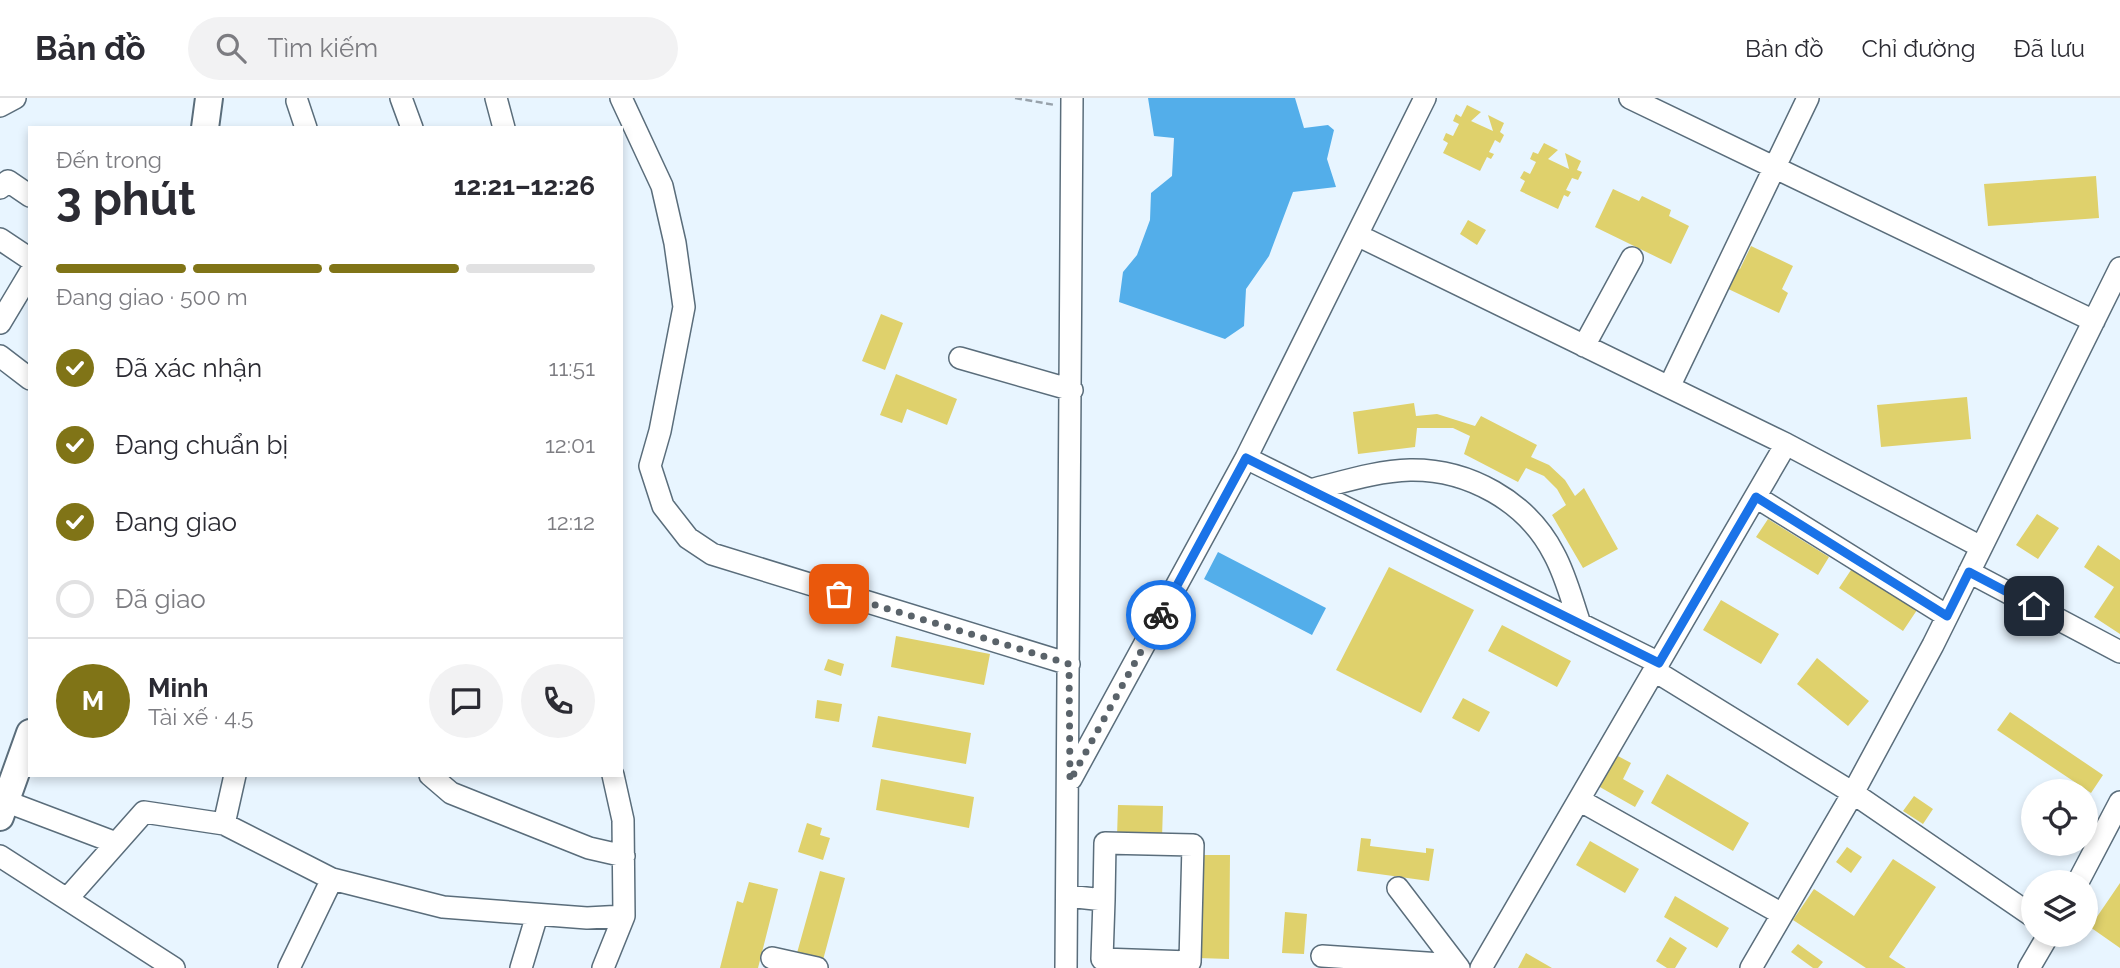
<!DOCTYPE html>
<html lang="vi">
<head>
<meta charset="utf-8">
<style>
	body { margin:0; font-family:Raleway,sans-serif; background:#f2f2f3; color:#2b2b33; height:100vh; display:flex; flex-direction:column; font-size:26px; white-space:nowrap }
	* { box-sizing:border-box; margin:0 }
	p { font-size:23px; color:#7c7c81 }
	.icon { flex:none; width:38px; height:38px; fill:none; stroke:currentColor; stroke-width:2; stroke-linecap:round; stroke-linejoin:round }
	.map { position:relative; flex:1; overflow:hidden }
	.details { position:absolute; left:28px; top:28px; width:595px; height:651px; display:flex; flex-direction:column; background:#fff; border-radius:0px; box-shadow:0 4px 10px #0003 }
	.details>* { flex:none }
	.controls { position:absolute; left:2021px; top:681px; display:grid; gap:14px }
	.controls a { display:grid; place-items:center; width:77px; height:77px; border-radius:50%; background:#fff; box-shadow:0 4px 10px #0003; font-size:35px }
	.pin { position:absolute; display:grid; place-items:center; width:60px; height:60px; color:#fff; margin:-30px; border-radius:14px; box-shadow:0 4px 10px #0006 }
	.courier { position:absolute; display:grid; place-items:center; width:70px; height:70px; margin:-35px; border:5px solid #1a73e8; border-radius:50%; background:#fff; color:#222; box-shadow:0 2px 9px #0007 }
	.overview em { font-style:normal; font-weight:700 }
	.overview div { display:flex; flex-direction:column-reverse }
	.overview { display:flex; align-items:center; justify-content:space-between; height:119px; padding:0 28px }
	h1 { font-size:46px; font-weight:700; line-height:52px }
	.bar { display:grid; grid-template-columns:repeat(4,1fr); gap:10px 7px; align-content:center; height:84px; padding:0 28px }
	.bar i { height:9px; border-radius:5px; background:#e1e1e2 }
	.bar .selected { background:#807417 }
	.bar p { grid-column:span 4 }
	.line { display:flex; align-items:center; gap:18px; padding:0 28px; border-top:2px solid #e1e1e2 }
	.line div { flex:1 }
	.round { display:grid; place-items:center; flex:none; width:74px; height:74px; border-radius:37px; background:#f2f2f3 }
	ol { padding:0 28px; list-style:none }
	li { display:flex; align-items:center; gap:21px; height:77px }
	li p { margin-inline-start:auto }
	li .icon { padding:7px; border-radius:50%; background:#807417; color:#fff; stroke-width:4 }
	li:last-child { color:#7c7c81 }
	li i { width:38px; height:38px; border:4px solid #e1e1e2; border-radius:50% }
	header { display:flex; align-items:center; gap:42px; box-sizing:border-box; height:98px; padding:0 35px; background:#fff; border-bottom:2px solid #e1e1e2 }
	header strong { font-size:33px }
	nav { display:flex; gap:38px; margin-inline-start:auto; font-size:24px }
	.search { width:490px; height:63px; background:#f2f2f3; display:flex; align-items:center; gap:18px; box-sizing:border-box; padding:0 24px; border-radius:38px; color:#7c7c81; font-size:26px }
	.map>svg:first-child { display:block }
	.water { fill:#53aeea }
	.building { fill:#dfd16c }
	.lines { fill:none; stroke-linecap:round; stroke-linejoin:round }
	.minor-casing { stroke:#5a6d7b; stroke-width:24 }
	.major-casing { stroke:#5a6d7b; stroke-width:30 }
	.path { stroke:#98a2ab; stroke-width:2.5; stroke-dasharray:7 3.5; stroke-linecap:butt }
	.minor { stroke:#fff; stroke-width:21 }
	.major { stroke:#fff; stroke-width:26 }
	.done { stroke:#5a636a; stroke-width:7; stroke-dasharray:0 12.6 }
	.route { stroke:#1a73e8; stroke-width:9 }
</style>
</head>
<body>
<header>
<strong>Bản đồ</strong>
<div class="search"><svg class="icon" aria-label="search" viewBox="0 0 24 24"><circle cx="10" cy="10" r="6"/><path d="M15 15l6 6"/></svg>Tìm kiếm</div>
<nav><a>Bản đồ</a><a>Chỉ đường</a><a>Đã lưu</a></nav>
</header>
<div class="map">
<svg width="2120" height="870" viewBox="0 0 2120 870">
	<rect width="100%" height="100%" fill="#e8f5ff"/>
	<path class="water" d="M 1148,0 L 1295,0 L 1304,30 L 1328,27 L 1334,32 L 1327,61 L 1336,89 L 1293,94 L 1269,158 L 1246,191 L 1244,228 L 1225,241 L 1119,204 L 1123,174 L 1137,157 L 1150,122 L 1151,95 L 1172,78 L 1174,40 L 1154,38 Z
		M 1218,454 L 1326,510 L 1312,537 L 1204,481 Z"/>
	<path class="building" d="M 1467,7 L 1481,14 L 1471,23 L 1493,33 L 1488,17 L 1504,25 L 1500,34 L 1504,37 L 1500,45 L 1495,42 L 1489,54 L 1494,56 L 1491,61 L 1487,59 L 1480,73 L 1443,55 L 1448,45 L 1443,42 L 1446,35 L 1453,38 L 1459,26 L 1453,23 L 1456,16 L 1461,19 Z
		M 1544,45 L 1558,52 L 1548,61 L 1569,71 L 1565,55 L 1581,63 L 1577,72 L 1582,74 L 1578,82 L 1572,80 L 1566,92 L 1571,94 L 1568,99 L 1564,97 L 1558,111 L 1520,93 L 1525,83 L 1520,80 L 1524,73 L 1530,76 L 1536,64 L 1530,61 L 1533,54 L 1538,56 Z
		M 2096,78 L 2099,120 L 1988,128 L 1984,86 Z
		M 1613,91 L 1639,103 L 1642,98 L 1671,112 L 1669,118 L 1689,128 L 1671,166 L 1595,129 Z
		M 1468,122 L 1486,132 L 1477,147 L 1460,136 Z
		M 1751,148 L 1793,168 L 1782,191 L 1788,195 L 1779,215 L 1722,188 L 1732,167 L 1740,171 Z
		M 881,216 L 903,225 L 885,272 L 862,263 Z
		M 896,276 L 957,301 L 947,327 L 907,311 L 902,325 L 880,317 Z
		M 1967,299 L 1971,341 L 1881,349 L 1877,307 Z
		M 1414,305 L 1416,318 L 1437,316 L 1475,328 L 1481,318 L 1537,347 L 1531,359 L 1549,367 L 1565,382 L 1575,398 L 1584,390 L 1618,451 L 1583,470 L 1552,417 L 1566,407 L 1557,391 L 1544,378 L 1526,370 L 1518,384 L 1464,356 L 1470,338 L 1453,330 L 1417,330 L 1415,349 L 1358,356 L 1353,314 Z
		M 2037,416 L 2059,430 L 2038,461 L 2016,447 Z
		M 1768,421 L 1829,459 L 1818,477 L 1756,439 Z
		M 2098,447 L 2120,462 L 2120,536 L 2094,519 L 2114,489 L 2084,469 Z
		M 1389,469 L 1474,512 L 1421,615 L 1336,572 Z
		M 1853,469 L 1917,512 L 1903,533 L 1839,490 Z
		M 1721,502 L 1779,536 L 1761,566 L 1703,532 Z
		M 1502,527 L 1571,563 L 1557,589 L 1488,553 Z
		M 896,538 L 990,556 L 984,587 L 891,569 Z
		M 1817,560 L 1869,603 L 1848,628 L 1797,586 Z
		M 828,561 L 844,566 L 841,578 L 824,572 Z
		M 1463,600 L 1490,614 L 1479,634 L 1452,620 Z
		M 817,602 L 842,606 L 839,624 L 815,620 Z
		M 2010,614 L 2103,677 L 2091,695 L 1997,632 Z
		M 878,618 L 971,635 L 966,666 L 872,649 Z
		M 1616,657 L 1631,665 L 1623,681 L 1644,693 L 1635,709 L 1598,688 Z
		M 1667,676 L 1749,725 L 1733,753 L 1651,705 Z
		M 881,681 L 974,699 L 969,730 L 876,712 Z
		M 1914,698 L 1933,711 L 1923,726 L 1903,713 Z
		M 1118,707 L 1163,708 L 1162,740 L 1117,739 Z
		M 807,725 L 822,730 L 820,737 L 830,740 L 823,762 L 798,754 Z
		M 1361,740 L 1371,741 L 1370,748 L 1426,755 L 1426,750 L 1434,751 L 1429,783 L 1357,773 Z
		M 1590,743 L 1639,771 L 1625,795 L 1576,767 Z
		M 1847,749 L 1862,759 L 1851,775 L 1836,764 Z
		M 1199,757 L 1230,757 L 1229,861 L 1198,860 Z
		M 1893,761 L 1936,789 L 1889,859 L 1906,870 L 1866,870 L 1793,822 L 1814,791 L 1854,818 Z
		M 820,773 L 845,780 L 823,862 L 797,855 Z
		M 749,784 L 778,791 L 758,870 L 720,870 L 737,803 L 743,805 Z
		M 2120,785 L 2120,850 L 2090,829 Z
		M 1675,798 L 1729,830 L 1717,850 L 1664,819 Z
		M 1285,814 L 1307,816 L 1304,856 L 1282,855 Z
		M 1670,839 L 1687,850 L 1675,870 L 1667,870 L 1656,863 Z
		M 1798,846 L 1823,864 L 1818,870 L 1813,870 L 1791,854 Z
		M 1526,855 L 1552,870 L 1518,870 Z"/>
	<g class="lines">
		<defs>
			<path id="minor" d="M 401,0 L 412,30
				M 496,0 L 504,30
				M 621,0 L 662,88 L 675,145 L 684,209 L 660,333 L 650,368 L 663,408 L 688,440 L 712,456 L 1069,566
				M 1630,0 L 2094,223
				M 297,3 L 306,30
				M 0,8 L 15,0
				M 0,90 L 8,83 L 30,98
				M 1357,137 L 1786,346 L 1981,449
				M 0,141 L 30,161
				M 0,225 L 30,175
				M 1584,248 L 1632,160
				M 0,258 L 30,281
				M 960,260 L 1072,292
				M 1669,289 L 1808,0
				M 1246,360 L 1659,565
				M 1310,392 C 1343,384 1376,373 1410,372 C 1468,371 1527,403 1554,456 C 1566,478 1572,503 1580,526
				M 1756,399 L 1947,518
				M 1969,474 L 2120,554
				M 1655,573 L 1853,695 L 2034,819
				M 430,677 L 451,695 L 589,750 L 624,758
				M 1071,681 L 1246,360 L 1425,0
				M 5,703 L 116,745
				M 1581,703 L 1782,816
				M 224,726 L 235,677
				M 0,758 L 174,870
				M 2078,784 L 2120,704
				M 1398,790 L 1459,870
				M 1067,798 L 1104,802 L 1102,861 L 1190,864 L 1193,747 L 1105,745 L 1104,802
				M 67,801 L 144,714 L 224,726 L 332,781 L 443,809 L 587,820 L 624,818
				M 1322,858 L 1456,867
				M 772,860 L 817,870
				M 289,870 L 332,781
				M 521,870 L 537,817
				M 603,870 L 624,818 L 623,722 L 613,677
				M 1066,870 L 1072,0
				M 1481,870 L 1786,346
				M 1751,870 L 1853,695 L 1933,547 L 2120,170
				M 2029,870 L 2049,836"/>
			<path id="major" d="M 205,30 L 209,0
				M 0,719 L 30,635"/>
		</defs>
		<use href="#minor" class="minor-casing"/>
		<use href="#major" class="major-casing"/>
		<path class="path" d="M 1015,0 L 1055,7"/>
		<use href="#minor" class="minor"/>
		<use href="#major" class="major"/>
	</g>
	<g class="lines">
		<path class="done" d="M 839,496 L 1069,566 L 1070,683 L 1161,517"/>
		<path class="route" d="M 1161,517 L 1246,360 L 1659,565 L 1756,399 L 1947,518 L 1969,474 L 2034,508"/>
	</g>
</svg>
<div class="controls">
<a><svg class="icon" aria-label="locate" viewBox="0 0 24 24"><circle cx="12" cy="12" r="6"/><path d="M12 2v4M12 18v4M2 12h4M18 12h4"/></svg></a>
<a><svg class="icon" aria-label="layers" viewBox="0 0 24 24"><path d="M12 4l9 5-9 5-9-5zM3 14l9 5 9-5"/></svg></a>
</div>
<div class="pin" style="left:839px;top:496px;background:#ea580c"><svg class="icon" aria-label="bag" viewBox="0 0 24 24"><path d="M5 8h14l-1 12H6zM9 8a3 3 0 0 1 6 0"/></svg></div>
<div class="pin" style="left:2034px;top:508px;background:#1f2937"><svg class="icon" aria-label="home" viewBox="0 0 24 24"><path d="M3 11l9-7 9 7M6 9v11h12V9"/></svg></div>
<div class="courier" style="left:1161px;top:517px"><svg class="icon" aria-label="bike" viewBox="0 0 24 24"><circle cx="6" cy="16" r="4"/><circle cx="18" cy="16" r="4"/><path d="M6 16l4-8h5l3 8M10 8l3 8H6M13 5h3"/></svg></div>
<section class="details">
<div class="overview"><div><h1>3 phút</h1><p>Đến trong</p></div><em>12:21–12:26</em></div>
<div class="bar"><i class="selected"></i><i class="selected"></i><i class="selected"></i><i></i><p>Đang giao · 500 m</p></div>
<ol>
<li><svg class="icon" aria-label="check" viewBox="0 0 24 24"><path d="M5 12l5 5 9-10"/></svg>Đã xác nhận<p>11:51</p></li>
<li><svg class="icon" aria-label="check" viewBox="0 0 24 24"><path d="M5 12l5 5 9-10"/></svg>Đang chuẩn bị<p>12:01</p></li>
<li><svg class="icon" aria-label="check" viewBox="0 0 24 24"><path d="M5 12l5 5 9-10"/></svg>Đang giao<p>12:12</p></li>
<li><i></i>Đã giao</li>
</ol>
<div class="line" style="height:126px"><b class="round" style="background:#807417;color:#fff">M</b><div><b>Minh</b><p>Tài xế · 4.5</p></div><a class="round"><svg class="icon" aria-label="chat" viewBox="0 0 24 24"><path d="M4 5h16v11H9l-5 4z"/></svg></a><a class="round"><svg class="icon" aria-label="phone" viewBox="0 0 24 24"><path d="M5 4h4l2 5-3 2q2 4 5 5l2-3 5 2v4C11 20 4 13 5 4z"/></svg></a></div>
</section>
</div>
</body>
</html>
